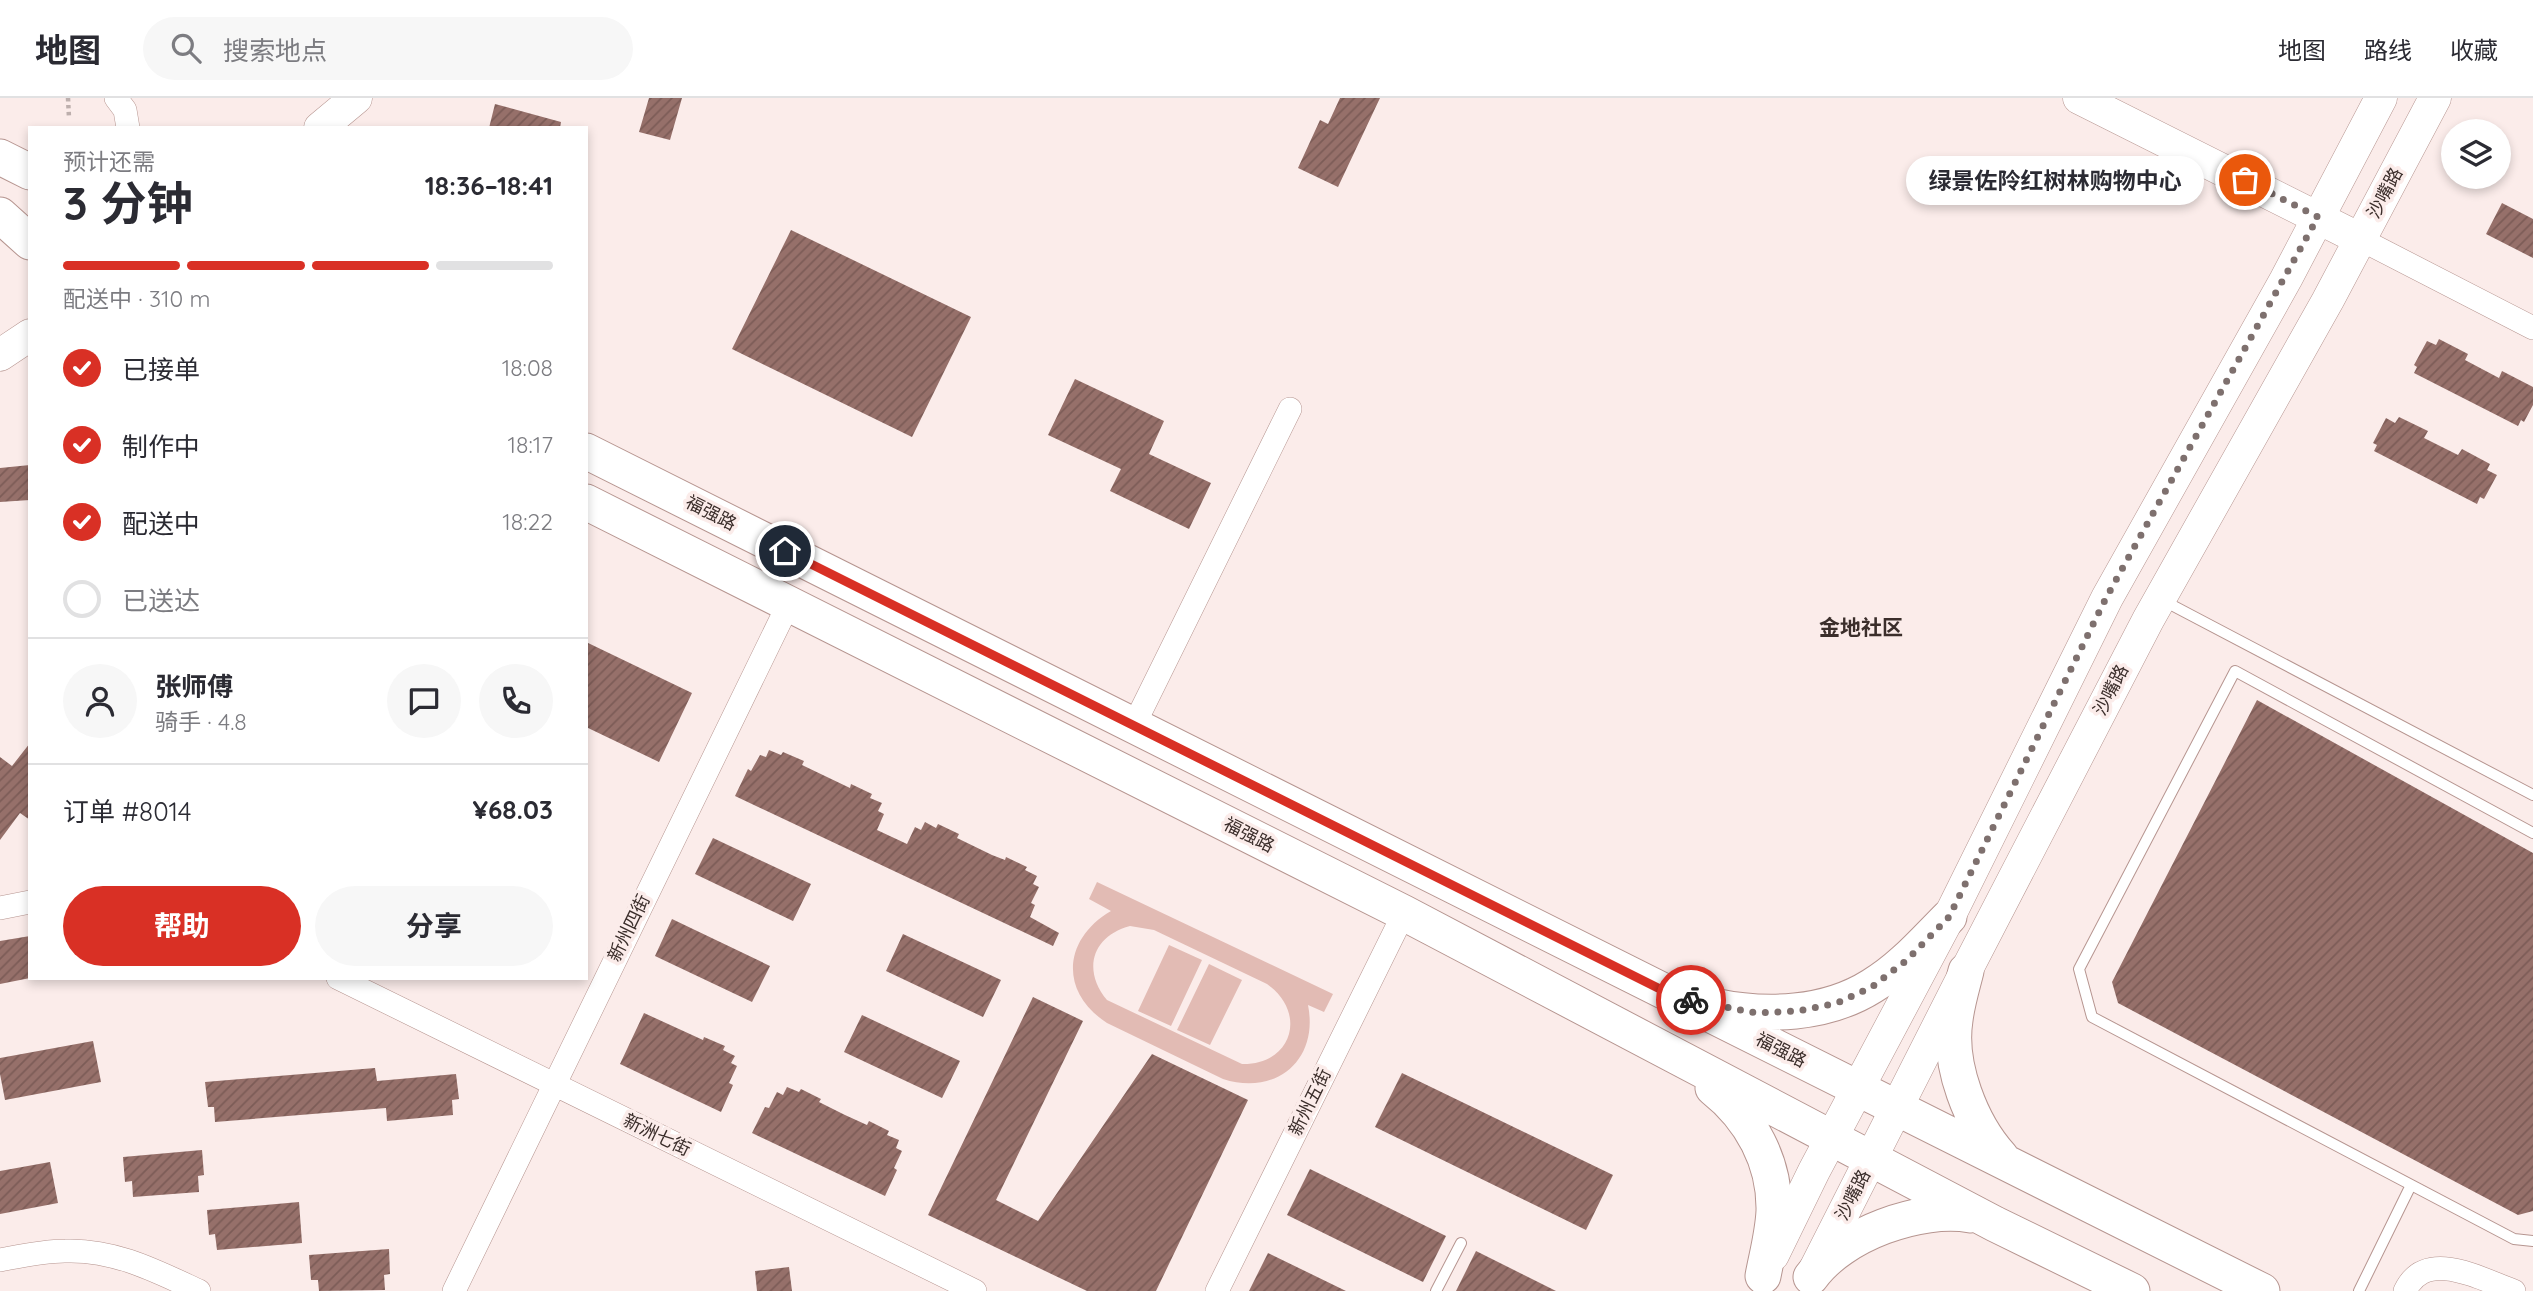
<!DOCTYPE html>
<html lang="zh">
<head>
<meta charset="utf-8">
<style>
	body { margin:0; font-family:Quicksand,"Noto Sans SC",sans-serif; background:#f7f7f7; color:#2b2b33; height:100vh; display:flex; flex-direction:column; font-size:26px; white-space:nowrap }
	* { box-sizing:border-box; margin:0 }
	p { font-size:23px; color:#7c7c81 }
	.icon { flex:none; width:38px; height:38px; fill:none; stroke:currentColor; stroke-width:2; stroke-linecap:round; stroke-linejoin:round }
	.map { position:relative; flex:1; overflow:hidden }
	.sheet { position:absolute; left:28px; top:28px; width:560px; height:854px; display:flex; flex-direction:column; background:#fff; border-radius:0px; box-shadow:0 4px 10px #0003 }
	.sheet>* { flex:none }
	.fabs { position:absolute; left:2441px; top:21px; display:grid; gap:14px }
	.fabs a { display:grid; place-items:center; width:70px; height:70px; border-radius:50%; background:#fff; box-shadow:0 4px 10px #0003; font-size:35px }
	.pin { position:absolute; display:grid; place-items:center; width:60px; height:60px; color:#fff; margin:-30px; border:4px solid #fff; border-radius:50%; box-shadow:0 2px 7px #0007 }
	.courier { position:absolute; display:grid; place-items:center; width:70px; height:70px; margin:-35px; border:5px solid #d93025; border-radius:50%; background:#fff; color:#222; box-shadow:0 2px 9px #0007 }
	.bubble { position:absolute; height:49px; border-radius:24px; background:#fff; box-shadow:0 4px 10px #0003; font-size:23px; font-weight:700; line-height:49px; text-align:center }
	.summary em { font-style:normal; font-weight:700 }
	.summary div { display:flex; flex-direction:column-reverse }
	.summary { display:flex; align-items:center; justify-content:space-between; height:119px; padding:0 35px }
	h1 { font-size:46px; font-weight:700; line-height:52px }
	.bar { display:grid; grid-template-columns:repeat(4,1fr); gap:10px 7px; align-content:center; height:84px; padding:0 35px }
	.bar i { height:9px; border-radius:5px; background:#e1e1e2 }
	.bar .on { background:#d93025 }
	.bar p { grid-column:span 4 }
	.line { display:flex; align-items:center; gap:18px; padding:0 35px; border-top:2px solid #e1e1e2 }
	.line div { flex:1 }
	.round { display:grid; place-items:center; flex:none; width:74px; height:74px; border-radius:37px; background:#f7f7f7 }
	ol { padding:0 35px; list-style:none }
	li { display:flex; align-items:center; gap:21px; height:77px }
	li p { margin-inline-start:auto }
	li .icon { padding:7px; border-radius:50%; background:#d93025; color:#fff; stroke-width:4 }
	li:last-child { color:#7c7c81 }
	li i { width:38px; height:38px; border:4px solid #e1e1e2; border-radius:50% }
	.cta { display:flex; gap:14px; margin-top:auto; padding:14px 35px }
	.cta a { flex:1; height:80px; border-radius:42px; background:#d93025; color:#fff; font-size:28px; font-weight:700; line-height:80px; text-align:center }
	.cta a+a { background:#f7f7f7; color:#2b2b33 }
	header { display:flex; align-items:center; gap:42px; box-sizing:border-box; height:98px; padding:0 35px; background:#fff; border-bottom:2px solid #e1e1e2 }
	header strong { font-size:33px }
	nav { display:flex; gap:38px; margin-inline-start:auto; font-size:24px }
	.search { width:490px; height:63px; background:#f7f7f7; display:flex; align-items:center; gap:18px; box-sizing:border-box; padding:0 24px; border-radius:38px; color:#7c7c81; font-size:26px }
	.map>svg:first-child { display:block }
	.pitch { fill:#e2bbb4; fill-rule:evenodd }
	.building { fill:url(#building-hatch) }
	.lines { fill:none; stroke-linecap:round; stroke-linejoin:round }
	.lane-casing { stroke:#b69590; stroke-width:12 }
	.street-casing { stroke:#b69590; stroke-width:24 }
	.secondary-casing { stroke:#b69590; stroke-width:33 }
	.primary-casing { stroke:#b69590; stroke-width:37 }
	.path { stroke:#bdafad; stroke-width:4.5; stroke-dasharray:3.5 3.5; stroke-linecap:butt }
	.lane { stroke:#fff; stroke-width:10 }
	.street { stroke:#fff; stroke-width:23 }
	.secondary { stroke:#fff; stroke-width:32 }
	.primary { stroke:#fff; stroke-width:35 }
	.done { stroke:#7e706e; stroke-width:7; stroke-dasharray:0 12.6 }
	.route { stroke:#d93025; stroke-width:9 }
	.labels { text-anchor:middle; stroke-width:7; stroke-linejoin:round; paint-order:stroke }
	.street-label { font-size:18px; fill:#3b2e2b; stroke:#fbecea }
	.quarter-label { font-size:21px; font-weight:bold; fill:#3b2e2b; stroke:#fbecea }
</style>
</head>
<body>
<header>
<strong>地图</strong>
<div class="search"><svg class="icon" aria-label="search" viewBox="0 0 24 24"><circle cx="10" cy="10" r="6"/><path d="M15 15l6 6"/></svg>搜索地点</div>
<nav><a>地图</a><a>路线</a><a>收藏</a></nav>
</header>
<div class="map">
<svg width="2533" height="1193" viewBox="0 0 2533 1193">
	<defs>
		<pattern id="building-hatch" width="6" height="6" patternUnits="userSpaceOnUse" patternTransform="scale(1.75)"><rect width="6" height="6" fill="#96706a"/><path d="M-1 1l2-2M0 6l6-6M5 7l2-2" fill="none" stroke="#7c5c57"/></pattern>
	</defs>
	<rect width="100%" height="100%" fill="#fbecea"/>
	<path class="pitch" d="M 1097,784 L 1333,896 L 1324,914 L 1308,907 C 1319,962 1276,998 1223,981 L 1107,925 C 1059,894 1063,841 1111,813 L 1089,801 ZM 1130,828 L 1154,832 L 1267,886 C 1308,915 1292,967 1242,966 L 1107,902 C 1082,872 1092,838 1130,828 Z
		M 1169,847 L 1202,862 L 1171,928 L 1138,913 Z
		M 1209,866 L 1242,882 L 1210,947 L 1177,932 Z"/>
	<path class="building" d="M 649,0 L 682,0 L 670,42 L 639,34 Z
		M 1340,0 L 1380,0 L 1338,89 L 1298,70 L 1320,22 L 1328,26 Z
		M 495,6 L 561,24 L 560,30 L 489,30 Z
		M 2502,105 L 2533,121 L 2533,160 L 2486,136 Z
		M 791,132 L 971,219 L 912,339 L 732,251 Z
		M 2439,241 L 2468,256 L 2465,262 L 2499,280 L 2502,273 L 2533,289 L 2533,307 L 2524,324 L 2521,322 L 2518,328 L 2414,275 L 2417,269 L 2414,267 L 2427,243 L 2436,247 Z
		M 1075,281 L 1164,323 L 1149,356 L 1211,385 L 1189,431 L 1110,393 L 1121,371 L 1048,337 Z
		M 2399,319 L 2428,333 L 2424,340 L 2458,357 L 2462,351 L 2490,366 L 2487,372 L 2497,377 L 2484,401 L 2480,399 L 2477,406 L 2374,353 L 2377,347 L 2373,345 L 2386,320 L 2395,325 Z
		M 30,367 L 30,402 L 0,404 L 0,370 Z
		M 586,544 L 692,595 L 659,664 L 586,629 Z
		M 2257,602 L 2533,755 L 2533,1113 L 2518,1117 L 2118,905 L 2112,884 Z
		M 30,645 L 30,722 L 20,715 L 0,742 L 0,659 L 12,668 Z
		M 769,652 L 781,657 L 783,654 L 804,663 L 802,667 L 850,690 L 851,686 L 872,696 L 870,700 L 882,705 L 878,713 L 884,716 L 877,732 L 907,746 L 915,729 L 921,732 L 925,724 L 936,730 L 938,726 L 959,736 L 957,740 L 992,757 L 1005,762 L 1006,759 L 1027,769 L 1025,772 L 1037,778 L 1033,786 L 1039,789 L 1031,805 L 1035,807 L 1030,819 L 1059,835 L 1053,848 L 735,698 L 748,671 L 751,673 L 760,657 L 766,659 Z
		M 713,740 L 811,786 L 793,823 L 695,776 Z
		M 672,821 L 770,868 L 752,904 L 655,858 Z
		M 903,836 L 1001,882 L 983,919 L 886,873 Z
		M 30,838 L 30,880 L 0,886 L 0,843 Z
		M 1033,899 L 1083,923 L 996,1102 L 1038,1123 L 1152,956 L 1248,1002 L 1156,1193 L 1087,1193 L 928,1117 Z
		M 644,915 L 703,942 L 704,939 L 725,948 L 723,952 L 735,958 L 731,965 L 737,968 L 729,985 L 733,987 L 721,1014 L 620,966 Z
		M 862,917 L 960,963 L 942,1000 L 844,954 Z
		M 93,943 L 101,984 L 5,1002 L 0,976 L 0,960 Z
		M 375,970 L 377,983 L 456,976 L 459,1001 L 452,1002 L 453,1017 L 387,1023 L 386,1010 L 215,1024 L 214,1009 L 208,1009 L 205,984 Z
		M 1402,975 L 1613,1077 L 1586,1132 L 1375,1029 Z
		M 787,989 L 799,994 L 801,991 L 821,1001 L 819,1004 L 845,1017 L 867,1027 L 869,1023 L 889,1033 L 887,1037 L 899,1042 L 896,1050 L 902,1053 L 894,1070 L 897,1072 L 885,1098 L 752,1035 L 765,1009 L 769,1010 L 777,994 L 783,997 Z
		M 202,1052 L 204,1077 L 198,1078 L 199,1094 L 133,1099 L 132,1083 L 125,1084 L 123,1059 Z
		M 50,1064 L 58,1105 L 0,1116 L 0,1073 Z
		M 1310,1071 L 1446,1138 L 1423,1184 L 1287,1117 Z
		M 299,1104 L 302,1145 L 217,1152 L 215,1136 L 209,1137 L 207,1112 Z
		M 389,1151 L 390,1176 L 384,1177 L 385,1192 L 319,1193 L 318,1182 L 311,1182 L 309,1157 Z
		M 1476,1153 L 1556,1193 L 1456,1193 Z
		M 1268,1155 L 1346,1193 L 1249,1193 Z
		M 789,1169 L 792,1193 L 757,1193 L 755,1173 Z"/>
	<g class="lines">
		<defs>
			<path id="lane" d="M 2164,503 L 2533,697
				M 2533,735 L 2235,573 L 2079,871 L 2092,919 L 2514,1141 L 2533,1143
				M 1436,1193 L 1461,1145
				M 2359,1193 L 2411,1087"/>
			<path id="street" d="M 116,0 L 125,12 L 128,30
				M 2360,141 L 2533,230
				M 1134,627 L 1290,311
				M 0,810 L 30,804
				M 338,880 L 975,1193
				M 0,1162 C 21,1158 43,1153 65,1153 C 114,1151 156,1173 199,1193
				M 454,1193 L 789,505
				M 1217,1193 L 1404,815
				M 2405,1193 C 2426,1149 2480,1181 2514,1193"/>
			<path id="secondary" d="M 2079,0 L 2360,141
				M 320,30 L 356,0
				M 0,257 L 30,237
				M 1773,1157 L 1814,1073 L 1949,819 L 2107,500 L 2286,181 L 2381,0
				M 1815,1171 L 1966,873 L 2148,522 L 2328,202 L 2435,0"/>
			<path id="primary" d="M 0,59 L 30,74
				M 0,117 L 30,144
				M 586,353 L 2262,1193
				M 586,404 L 1404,815 L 1995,1126 L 2132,1193
				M 1966,873 C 1962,889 1957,905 1955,922 C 1948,967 1971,1026 2001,1059
				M 1714,908 C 1766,919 1826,917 1872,888 C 1902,870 1925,843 1949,819
				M 1713,990 C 1751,1020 1775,1064 1774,1113 C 1773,1135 1767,1157 1763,1178
				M 1811,1179 C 1842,1136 1920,1108 1971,1117"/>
		</defs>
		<use href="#lane" class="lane-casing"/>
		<use href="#street" class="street-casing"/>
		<use href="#secondary" class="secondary-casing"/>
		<use href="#primary" class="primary-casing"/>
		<path class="path" d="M 68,0 L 69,20"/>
		<use href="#lane" class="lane"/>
		<use href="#street" class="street"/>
		<use href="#secondary" class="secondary"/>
		<use href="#primary" class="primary"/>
	</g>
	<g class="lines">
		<path class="done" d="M 1691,902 L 1756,915 L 1798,913 L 1837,905 L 1872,889 L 1890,875 L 1907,862 L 1949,819 L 2106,500 L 2318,119 L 2245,82"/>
		<path class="route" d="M 785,453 L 1676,899 L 1691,902"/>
	</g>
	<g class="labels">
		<g class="street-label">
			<text transform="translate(2385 95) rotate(-62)" y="6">沙嘴路</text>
			<text transform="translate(711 415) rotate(27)" y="6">福强路</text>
			<text transform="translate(2111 592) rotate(-63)" y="6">沙嘴路</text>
			<text transform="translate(1249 737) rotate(27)" y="6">福强路</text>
			<text transform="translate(629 830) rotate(-64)" y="6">新州四街</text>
			<text transform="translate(1781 952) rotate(27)" y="6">福强路</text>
			<text transform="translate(1310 1004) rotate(-64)" y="6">新州五街</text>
			<text transform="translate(657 1037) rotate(26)" y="6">新洲七街</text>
			<text transform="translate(1853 1097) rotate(-63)" y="6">沙嘴路</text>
		</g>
		<g class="quarter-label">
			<text x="1861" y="537">金地社区</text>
		</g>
	</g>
</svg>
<div class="fabs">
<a><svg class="icon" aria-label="layers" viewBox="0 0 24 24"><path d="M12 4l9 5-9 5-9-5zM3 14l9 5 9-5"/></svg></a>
</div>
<div class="pin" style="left:2245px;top:82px;background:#ea580c"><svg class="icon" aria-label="bag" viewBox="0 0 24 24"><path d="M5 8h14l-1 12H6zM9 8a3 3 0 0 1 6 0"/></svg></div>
<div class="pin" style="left:785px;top:453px;background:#1f2937"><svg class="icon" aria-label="home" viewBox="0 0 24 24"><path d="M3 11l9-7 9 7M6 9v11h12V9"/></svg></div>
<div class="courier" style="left:1691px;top:902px"><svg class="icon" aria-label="bike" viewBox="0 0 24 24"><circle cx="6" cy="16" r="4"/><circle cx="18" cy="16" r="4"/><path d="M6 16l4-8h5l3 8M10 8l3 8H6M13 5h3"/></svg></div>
<div class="bubble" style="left:1906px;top:58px;width:298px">绿景佐阾红树林购物中心</div>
<section class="sheet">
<div class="summary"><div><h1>3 分钟</h1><p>预计还需</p></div><em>18:36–18:41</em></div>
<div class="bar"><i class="on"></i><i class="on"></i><i class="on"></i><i></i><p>配送中 · 310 m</p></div>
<ol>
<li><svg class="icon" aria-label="check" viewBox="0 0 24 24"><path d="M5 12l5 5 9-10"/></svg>已接单<p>18:08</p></li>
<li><svg class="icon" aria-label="check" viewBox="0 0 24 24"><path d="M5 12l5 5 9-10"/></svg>制作中<p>18:17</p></li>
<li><svg class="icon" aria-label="check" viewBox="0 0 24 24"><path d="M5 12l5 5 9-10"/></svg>配送中<p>18:22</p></li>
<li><i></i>已送达</li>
</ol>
<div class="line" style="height:126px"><a class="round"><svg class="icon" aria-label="person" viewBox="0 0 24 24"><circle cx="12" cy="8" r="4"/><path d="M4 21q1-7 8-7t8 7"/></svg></a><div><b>张师傅</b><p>骑手 · 4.8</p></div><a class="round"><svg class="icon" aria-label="chat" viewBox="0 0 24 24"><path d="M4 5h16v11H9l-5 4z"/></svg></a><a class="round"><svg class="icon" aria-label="phone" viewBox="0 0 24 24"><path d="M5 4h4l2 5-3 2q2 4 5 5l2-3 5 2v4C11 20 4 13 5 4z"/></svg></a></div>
<div class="line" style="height:91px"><div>订单 #8014</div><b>¥68.03</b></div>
<div class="cta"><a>帮助</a><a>分享</a></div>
</section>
</div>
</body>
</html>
